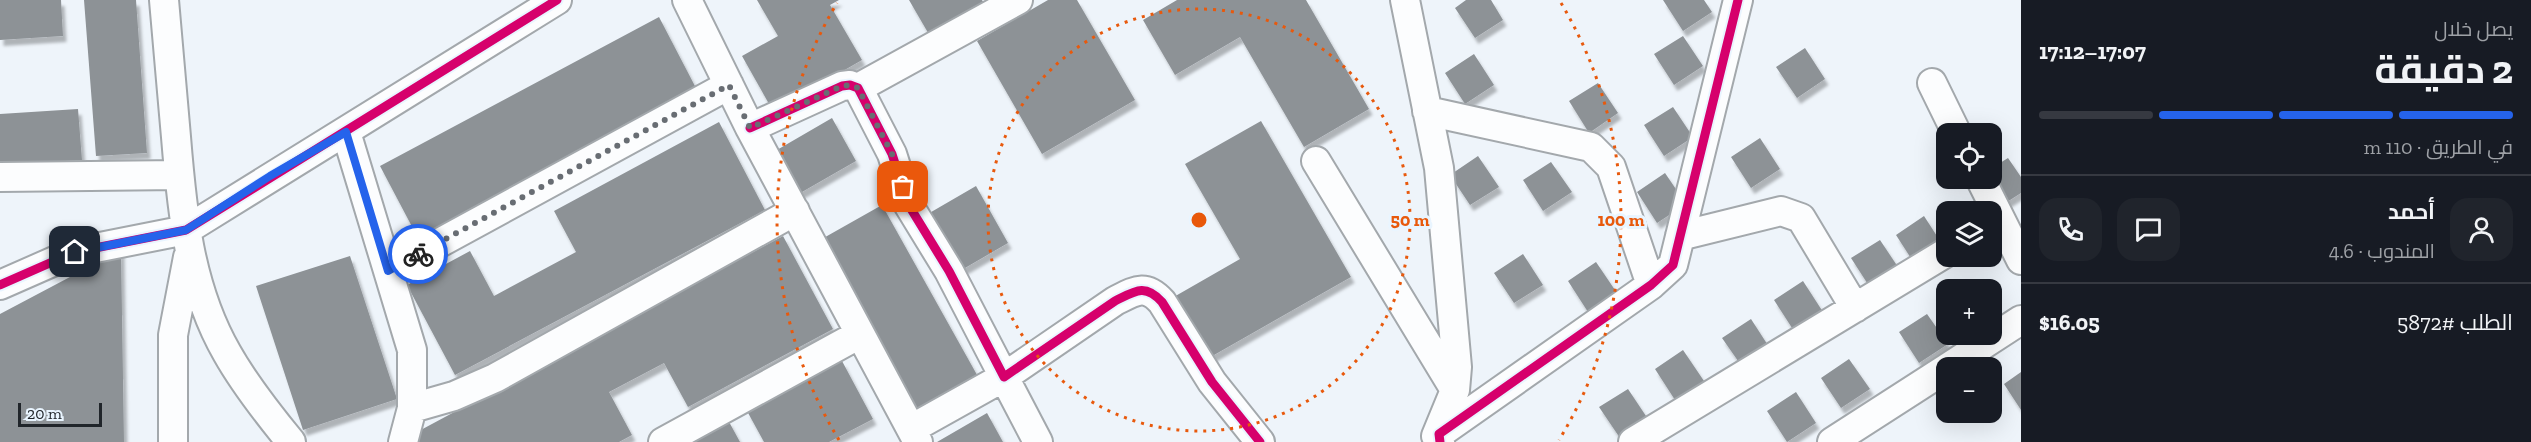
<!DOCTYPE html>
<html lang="ar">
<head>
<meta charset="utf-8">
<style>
	body { margin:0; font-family:"Zilla Slab",Cairo,serif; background:#20242c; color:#f1f3f6; direction:rtl; height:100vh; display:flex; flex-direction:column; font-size:22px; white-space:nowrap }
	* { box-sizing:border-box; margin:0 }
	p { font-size:20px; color:#9ea1a6 }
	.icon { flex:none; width:33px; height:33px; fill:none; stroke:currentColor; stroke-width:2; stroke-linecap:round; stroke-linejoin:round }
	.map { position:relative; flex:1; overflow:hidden; direction:ltr }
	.sheet { display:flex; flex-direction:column; background:#171b24; width:510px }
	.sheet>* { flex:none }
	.controls { position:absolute; left:1936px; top:123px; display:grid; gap:12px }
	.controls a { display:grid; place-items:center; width:66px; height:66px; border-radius:12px; background:#171b24; box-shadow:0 6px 24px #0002; font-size:30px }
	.scale { position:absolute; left:18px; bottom:15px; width:84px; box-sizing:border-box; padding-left:6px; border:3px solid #20252a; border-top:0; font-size:16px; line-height:21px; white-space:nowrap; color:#20252a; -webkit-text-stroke:4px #e9f5ff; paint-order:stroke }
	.pin { position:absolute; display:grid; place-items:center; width:51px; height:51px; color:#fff; margin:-26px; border-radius:12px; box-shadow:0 3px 9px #0006 }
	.courier { position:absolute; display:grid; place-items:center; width:60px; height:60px; margin:-30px; border:4px solid #2563eb; border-radius:50%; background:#fff; color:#222; box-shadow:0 2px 8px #0007 }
	.summary em { font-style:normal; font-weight:700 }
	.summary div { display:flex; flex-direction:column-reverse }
	.summary { display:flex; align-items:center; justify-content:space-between; height:102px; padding:0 18px }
	h1 { font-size:39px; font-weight:700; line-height:45px }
	.bar { display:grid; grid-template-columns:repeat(4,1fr); gap:9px 6px; align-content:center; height:72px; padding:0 18px }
	.bar i { height:8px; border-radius:4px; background:#363941 }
	.bar .on { background:#2563eb }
	.bar p { grid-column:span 4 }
	.line { display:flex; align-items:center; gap:15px; padding:0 18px; border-top:2px solid #363941 }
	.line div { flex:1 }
	.round { display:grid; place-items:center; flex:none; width:63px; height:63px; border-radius:18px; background:#20242c }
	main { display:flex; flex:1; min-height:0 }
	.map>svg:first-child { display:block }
	.building { fill:#8d9296; filter:url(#shadow) }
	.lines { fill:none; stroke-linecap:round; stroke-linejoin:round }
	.minor-casing { stroke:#a3a8ac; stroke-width:32 }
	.minor { stroke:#fcfdfe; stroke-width:28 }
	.cycleway-casing { stroke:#e9f5ff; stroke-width:13 }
	.cycleway { stroke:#d6006c; stroke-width:9 }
	.done { stroke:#686d73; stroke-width:6; stroke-dasharray:0 10.8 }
	.route { stroke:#2563eb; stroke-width:8 }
	.ring { fill:none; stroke:#e8590c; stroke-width:3; stroke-dasharray:3 6 }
	.centre { fill:#e8590c; stroke:#e9f5ff; stroke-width:3 }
	.ring-label { font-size:18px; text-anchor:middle; font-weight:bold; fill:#e8590c; stroke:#e9f5ff; stroke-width:6; stroke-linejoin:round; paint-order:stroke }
</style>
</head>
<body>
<main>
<section class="sheet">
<div class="summary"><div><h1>2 دقيقة</h1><p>يصل خلال</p></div><em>17:07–17:12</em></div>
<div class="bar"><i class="on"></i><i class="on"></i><i class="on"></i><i></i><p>في الطريق · 110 m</p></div>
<div class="line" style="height:108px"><a class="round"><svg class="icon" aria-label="person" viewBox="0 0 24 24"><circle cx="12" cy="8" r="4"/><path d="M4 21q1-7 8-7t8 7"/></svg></a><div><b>أحمد</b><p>المندوب · 4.6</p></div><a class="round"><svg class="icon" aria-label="chat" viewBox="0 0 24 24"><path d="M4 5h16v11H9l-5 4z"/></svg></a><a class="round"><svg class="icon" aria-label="phone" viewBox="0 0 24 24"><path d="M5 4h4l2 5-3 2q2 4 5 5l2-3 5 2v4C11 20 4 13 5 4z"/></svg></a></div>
<div class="line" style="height:78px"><div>الطلب #5872</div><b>$16.05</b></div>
</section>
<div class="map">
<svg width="2021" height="442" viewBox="0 0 2021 442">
	<defs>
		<filter id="shadow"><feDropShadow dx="3.5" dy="6" stdDeviation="1.5" flood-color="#0004"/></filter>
	</defs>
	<rect width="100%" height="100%" fill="#eef4fa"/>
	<path class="building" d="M 0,0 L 61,0 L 63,36 L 0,40 Z
		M 84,0 L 136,0 L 147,153 L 96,156 Z
		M 757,0 L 839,0 L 830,5 L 862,60 L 773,111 L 742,56 L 778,36 Z
		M 909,0 L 982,0 L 989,12 L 934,43 Z
		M 1048,0 L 1077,0 L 1135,100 L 1042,154 L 977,41 Z
		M 1177,0 L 1306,0 L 1369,109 L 1304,147 L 1240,37 L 1175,75 L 1143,20 Z
		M 1466,0 L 1491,0 L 1503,20 L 1475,38 L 1455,8 Z
		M 1663,0 L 1704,0 L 1712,12 L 1683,31 Z
		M 659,17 L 697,90 L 418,238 L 380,166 Z
		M 1683,36 L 1703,66 L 1674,85 L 1654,54 Z
		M 1805,48 L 1825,79 L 1797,98 L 1776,67 Z
		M 1474,54 L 1494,85 L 1465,104 L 1445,73 Z
		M 1598,83 L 1618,113 L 1589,133 L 1569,101 Z
		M 1673,107 L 1693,137 L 1664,156 L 1644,125 Z
		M 78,109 L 82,160 L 0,165 L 0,114 Z
		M 832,118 L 856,161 L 795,196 L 770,154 Z
		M 1261,121 L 1351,277 L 1207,359 L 1172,298 L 1240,259 L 1185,164 Z
		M 719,122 L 765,210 L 455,375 L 407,285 L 470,251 L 494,296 L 576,252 L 554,211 Z
		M 1760,138 L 1780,169 L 1751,188 L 1731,157 Z
		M 1478,156 L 1499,187 L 1470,205 L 1450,175 Z
		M 2008,158 L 2021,177 L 2021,193 L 1999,207 L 1992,178 L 1992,168 Z
		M 1551,162 L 1572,192 L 1543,211 L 1523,180 Z
		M 1665,173 L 1686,204 L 1657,223 L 1637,192 Z
		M 976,186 L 1008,243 L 958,272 L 926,215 Z
		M 882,205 L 981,382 L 913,420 L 820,240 Z
		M 1924,216 L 1944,247 L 1916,266 L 1896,235 Z
		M 783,236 L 833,329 L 688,407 L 664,363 L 609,392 L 632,435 L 619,442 L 405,442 L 404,439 Z
		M 1880,240 L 1900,270 L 1871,289 L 1851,258 Z
		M 121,250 L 124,442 L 0,442 L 0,314 Z
		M 1523,254 L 1543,285 L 1514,303 L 1494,273 Z
		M 350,256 L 397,399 L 303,430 L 256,286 Z
		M 1596,262 L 1617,293 L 1588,312 L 1568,281 Z
		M 1803,281 L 1823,312 L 1794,331 L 1774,300 Z
		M 1927,314 L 1948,344 L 1919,363 L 1899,332 Z
		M 1751,319 L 1771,350 L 1743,368 L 1722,338 Z
		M 1683,350 L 1704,381 L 1675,400 L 1655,369 Z
		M 1849,359 L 1870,389 L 1841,408 L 1821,378 Z
		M 842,361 L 873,419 L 829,442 L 764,442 L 747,411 Z
		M 2021,372 L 2021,410 L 2004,384 Z
		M 1628,389 L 1648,419 L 1620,438 L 1599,407 Z
		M 1796,392 L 1816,423 L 1787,442 L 1767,411 Z
		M 987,413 L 1003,442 L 937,442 Z
		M 728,420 L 740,442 L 686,442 Z"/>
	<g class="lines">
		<defs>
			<path id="minor" d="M 164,0 C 168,46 172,91 176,137 C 182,211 189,287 227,353 C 245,385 268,414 291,442
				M 687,0 L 750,128 L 918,442
				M 1405,0 L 1439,168 L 1457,367 L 1455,390 L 1436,436
				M 1932,83 L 1957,134
				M 858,88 L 1018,0
				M 1427,111 L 1591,147 L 1611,167 L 1651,285
				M 750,128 L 842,86 L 850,85 L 858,88 L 892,154 L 908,204 L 949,271 L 1004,377 L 1115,301 C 1135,291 1145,283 1162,302 L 1212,382 L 1260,442
				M 346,132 L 412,350 L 412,408 L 403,442
				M 1316,161 L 1455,390
				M 0,177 L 179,175
				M 1980,178 L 2021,260
				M 1680,236 L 1781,211 L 1801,218 L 1855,308
				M 388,271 L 729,85
				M 0,285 L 75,252 L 186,230 L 557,0
				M 1947,368 L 2021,320
				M 412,408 L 454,396 L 495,378 L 795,211
				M 911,429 L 1004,377 L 1038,442
				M 173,442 L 173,335 L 188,257
				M 663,442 L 860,334
				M 1440,442 L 1439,434 L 1651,285 L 1673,265 L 1738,0
				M 1633,442 L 1947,252
				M 1832,442 L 1947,368"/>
		</defs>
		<use href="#minor" class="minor-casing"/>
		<use href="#minor" class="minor"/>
		<defs>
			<path id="cycleway" d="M 750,128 L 842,86 L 850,85 L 858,88 L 892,154 L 908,204 L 949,271 L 1004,377 L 1115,301 C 1135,291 1145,283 1162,302 L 1212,382 L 1260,442
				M 0,285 L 75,252 L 186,230 L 557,0
				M 1440,442 L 1439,434 L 1651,285 L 1673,265 L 1738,0"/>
		</defs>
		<use href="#cycleway" class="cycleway-casing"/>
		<use href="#cycleway" class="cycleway"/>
	</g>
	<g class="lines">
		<path class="done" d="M 418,254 L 729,85 L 750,128 L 842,86 L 850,85 L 858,88 L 892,154 L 903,187"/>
		<path class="route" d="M 75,252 L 186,230 L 270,176 L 346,132 L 388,271 L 418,254"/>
	</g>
	<g class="ring">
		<circle cx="1199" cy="220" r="211"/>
		<path d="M839 440A422 422 0 0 1 837 3M1561 3A422 422 0 0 1 1559 440"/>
	</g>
	<circle cx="1199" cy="220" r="9" class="centre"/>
	<g class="ring-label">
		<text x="1410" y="226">50 m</text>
		<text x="1621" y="226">100 m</text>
	</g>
</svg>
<div class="controls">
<a><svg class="icon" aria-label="locate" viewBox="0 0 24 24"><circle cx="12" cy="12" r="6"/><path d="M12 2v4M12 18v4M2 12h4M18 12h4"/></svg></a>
<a><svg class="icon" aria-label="layers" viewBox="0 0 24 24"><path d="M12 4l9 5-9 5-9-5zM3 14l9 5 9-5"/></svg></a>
<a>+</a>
<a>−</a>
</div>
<div class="scale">20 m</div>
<div class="pin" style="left:903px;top:187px;background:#ea580c"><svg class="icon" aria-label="bag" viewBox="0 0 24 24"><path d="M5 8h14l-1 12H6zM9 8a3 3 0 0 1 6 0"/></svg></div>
<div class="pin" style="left:75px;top:252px;background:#1f2937"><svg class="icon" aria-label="home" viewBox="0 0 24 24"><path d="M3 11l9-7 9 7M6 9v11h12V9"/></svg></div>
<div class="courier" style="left:418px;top:254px"><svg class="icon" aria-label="bike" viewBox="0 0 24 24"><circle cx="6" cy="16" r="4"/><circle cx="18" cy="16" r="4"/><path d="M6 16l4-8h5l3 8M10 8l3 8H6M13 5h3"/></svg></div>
</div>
</main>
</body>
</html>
